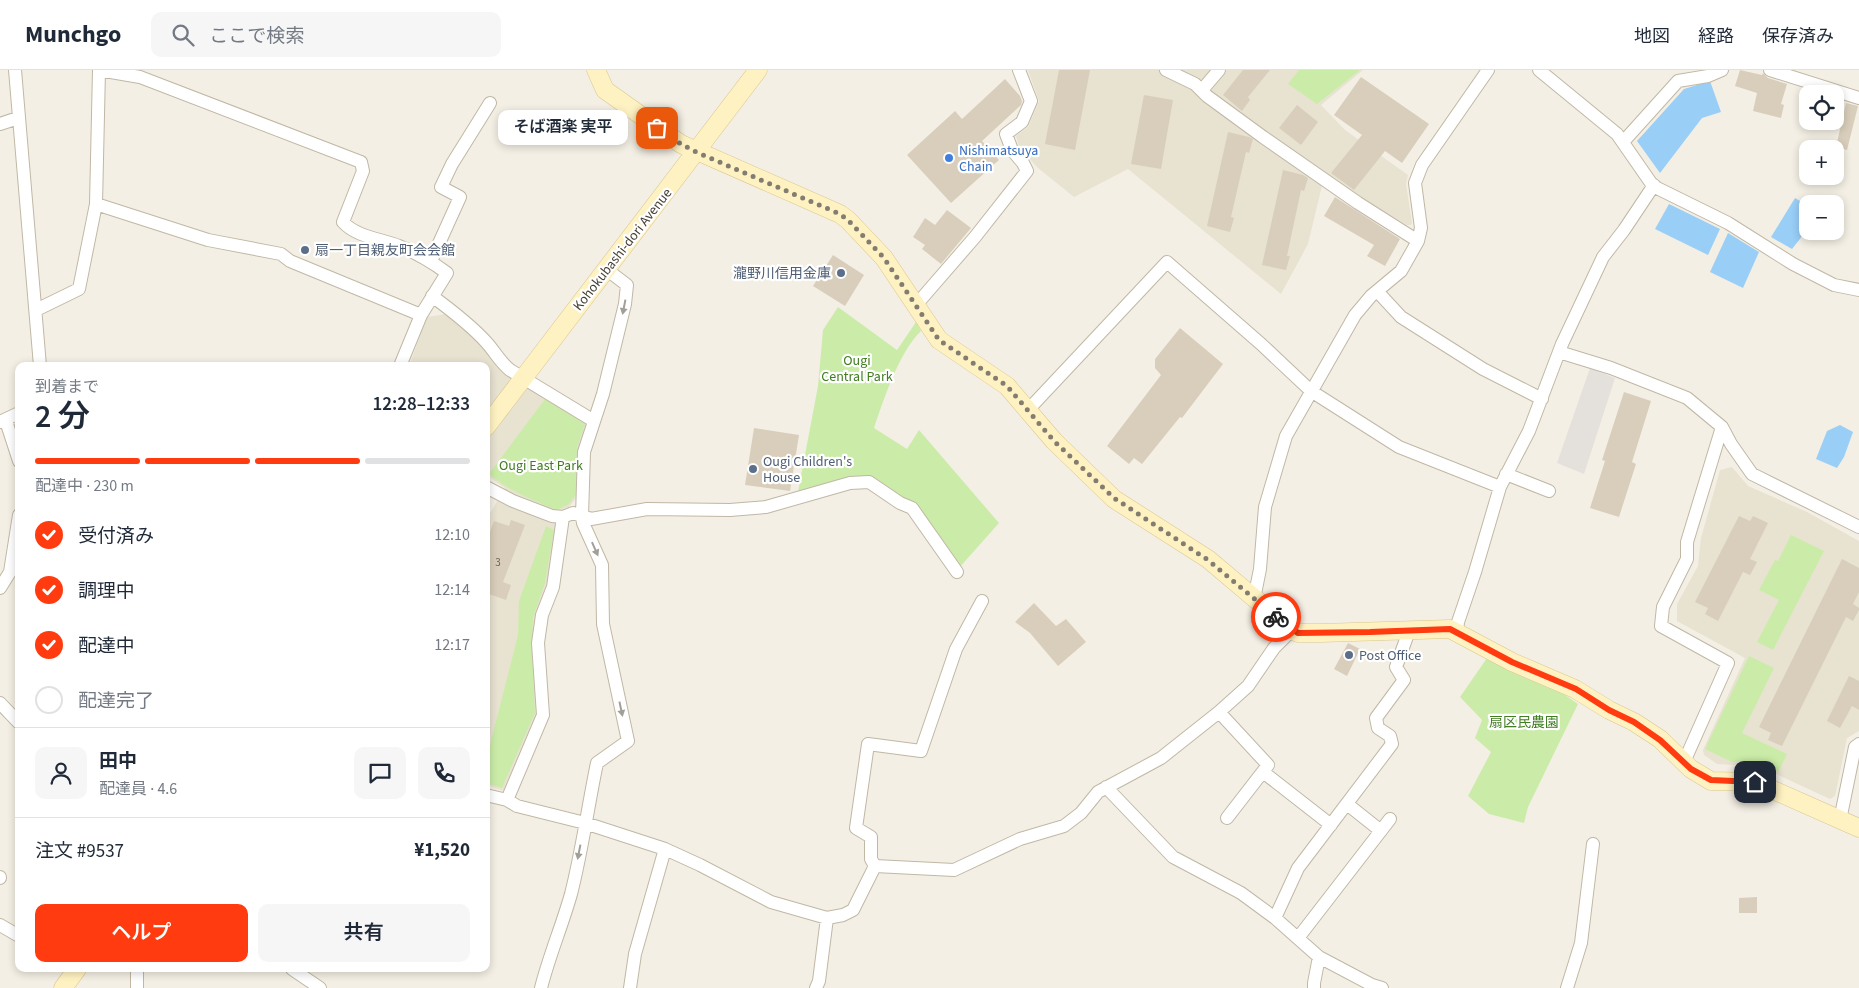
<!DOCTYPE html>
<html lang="ja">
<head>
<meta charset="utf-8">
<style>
	body { margin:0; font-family:"Source Sans 3","Noto Sans JP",sans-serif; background:#f6f6f7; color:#1f2937; height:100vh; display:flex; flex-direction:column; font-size:19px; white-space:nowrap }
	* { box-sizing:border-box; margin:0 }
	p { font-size:16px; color:#747a83 }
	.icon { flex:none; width:28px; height:28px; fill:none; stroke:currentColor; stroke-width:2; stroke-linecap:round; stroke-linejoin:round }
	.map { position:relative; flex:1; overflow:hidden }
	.drawer { position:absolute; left:15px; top:292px; width:475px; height:610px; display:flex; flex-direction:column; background:#fff; border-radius:10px; box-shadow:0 2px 8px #0003 }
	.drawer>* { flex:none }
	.controls { position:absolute; left:1799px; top:15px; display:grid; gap:10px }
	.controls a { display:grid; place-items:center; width:45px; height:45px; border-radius:10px; background:#fff; box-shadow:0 2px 8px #0003; font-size:25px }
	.pin { position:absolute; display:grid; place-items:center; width:42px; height:42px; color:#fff; margin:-21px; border-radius:10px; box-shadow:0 2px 8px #0006 }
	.courier { position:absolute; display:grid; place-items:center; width:50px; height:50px; margin:-25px; border:4px solid #ff3b0f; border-radius:50%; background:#fff; color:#222; box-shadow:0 1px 6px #0007 }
	.bubble { position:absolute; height:35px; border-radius:10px; background:#fff; box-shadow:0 2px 8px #0003; font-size:16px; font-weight:600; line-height:35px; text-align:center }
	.head em { font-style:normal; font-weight:600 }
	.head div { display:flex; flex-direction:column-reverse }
	.head { display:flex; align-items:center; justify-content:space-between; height:85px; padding:0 20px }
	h1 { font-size:32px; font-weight:600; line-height:38px }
	.bar { display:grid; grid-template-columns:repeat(4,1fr); gap:8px 5px; align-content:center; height:60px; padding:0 20px }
	.bar i { height:6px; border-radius:4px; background:#e0e1e3 }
	.bar .active { background:#ff3b0f }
	.bar p { grid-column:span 4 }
	.line { display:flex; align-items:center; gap:12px; padding:0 20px; border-top:1px solid #e0e1e3 }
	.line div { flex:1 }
	.round { display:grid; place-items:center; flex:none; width:52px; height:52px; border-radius:10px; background:#f6f6f7 }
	ol { padding:0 20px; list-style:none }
	li { display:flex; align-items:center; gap:15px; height:55px }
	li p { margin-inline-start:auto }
	li .icon { padding:5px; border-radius:50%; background:#ff3b0f; color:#fff; stroke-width:4 }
	li:last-child { color:#747a83 }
	li i { width:28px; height:28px; border:2px solid #e0e1e3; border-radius:50% }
	.action { display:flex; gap:10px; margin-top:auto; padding:10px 20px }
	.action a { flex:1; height:58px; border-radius:10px; background:#ff3b0f; color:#fff; font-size:20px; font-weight:600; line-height:58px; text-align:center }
	.action a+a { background:#f6f6f7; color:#1f2937 }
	header { display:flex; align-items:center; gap:30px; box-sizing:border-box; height:70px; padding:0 25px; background:#fff; border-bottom:1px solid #e0e1e3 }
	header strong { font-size:24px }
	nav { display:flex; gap:28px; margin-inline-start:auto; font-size:18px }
	.search { width:350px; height:45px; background:#f6f6f7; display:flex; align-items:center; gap:12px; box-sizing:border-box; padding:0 18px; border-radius:10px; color:#747a83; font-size:19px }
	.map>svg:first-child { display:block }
	.residential { fill:#e8e2d1 }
	.green { fill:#cbeca8 }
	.parking { fill:#e4e1dd }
	.water { fill:#99cef7 }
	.building { fill:#d9cebb }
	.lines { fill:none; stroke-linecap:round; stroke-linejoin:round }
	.street-casing { stroke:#c0b8a5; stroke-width:14 }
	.secondary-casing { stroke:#d8c78f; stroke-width:19 }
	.street { stroke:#fff; stroke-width:12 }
	.secondary { stroke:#fff2c2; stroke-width:18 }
	.oneway { fill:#a29f99 }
	.done { stroke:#837d71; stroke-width:5; stroke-dasharray:0 9 }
	.route { stroke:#ff3b0f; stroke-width:6 }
	.shop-dot { fill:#3f7fe0; stroke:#fff; stroke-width:2 }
	.service-dot { fill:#5c6f8a; stroke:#fff; stroke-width:2 }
	.labels { text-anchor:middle; stroke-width:4.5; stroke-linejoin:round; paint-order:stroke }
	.number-label { font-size:11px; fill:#6b6355 }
	.shop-label { font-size:14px; fill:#366cbe; stroke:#fff; text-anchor:start }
	.street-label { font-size:14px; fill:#463f33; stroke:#fff }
	.service-label { font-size:14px; fill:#4e5e75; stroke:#fff; text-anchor:start }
	.park-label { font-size:14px; fill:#417d21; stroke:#fff }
</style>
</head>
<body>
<header>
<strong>Munchgo</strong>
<div class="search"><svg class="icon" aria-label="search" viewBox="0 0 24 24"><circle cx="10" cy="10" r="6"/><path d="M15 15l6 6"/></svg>ここで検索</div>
<nav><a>地図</a><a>経路</a><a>保存済み</a></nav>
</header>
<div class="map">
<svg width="1859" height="918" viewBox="0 0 1859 918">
	<rect width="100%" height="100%" fill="#f4efe4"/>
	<path class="residential" d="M 1028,0 L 1363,0 L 1321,35 L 1345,60 L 1408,105 L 1406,114 L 1412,153 L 1411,155 L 1407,155 L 1353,123 L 1325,103 L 1308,174 L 1281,224 L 1128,99 L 1074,127 L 1038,98 L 1019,77 L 1016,66 L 1028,57 L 1039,31 Z
		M 446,244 L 485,278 L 585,349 L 586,354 L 579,378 L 577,427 L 569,437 L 558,441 L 547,513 L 535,548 L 533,573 L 537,643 L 504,721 L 486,715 L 486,450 L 505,418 L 486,405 L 486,296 L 409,296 L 427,247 Z
		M 1732,397 L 1748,416 L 1807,442 L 1859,471 L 1859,661 L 1847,668 L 1835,726 L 1830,729 L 1776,704 L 1754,696 L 1717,694 L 1704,685 L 1703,680 L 1745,588 L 1677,551 L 1677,534 L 1698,496 L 1701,468 L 1720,400 Z"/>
	<path class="green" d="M 1299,0 L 1360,0 L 1317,34 L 1288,14 Z
		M 838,237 L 897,280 L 916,252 L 921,261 C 899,282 884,329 874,358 L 907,379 L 919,360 L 999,453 L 959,498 L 901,427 L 870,406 L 798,422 L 818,316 L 823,260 Z
		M 545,329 L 585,354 L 577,378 L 576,425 L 568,435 L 556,440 C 532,430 509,421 489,404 Z
		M 546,456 L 554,460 L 545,513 L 533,548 L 532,575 L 535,643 L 502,718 L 486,713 L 486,691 L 518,565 L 519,531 Z
		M 1791,465 L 1824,481 L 1773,580 L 1757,572 L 1779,530 L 1759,520 L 1775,490 L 1778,491 Z
		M 1749,586 L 1774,598 L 1742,663 L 1787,684 L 1778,702 L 1754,692 L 1732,692 L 1705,679 Z
		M 1487,588 L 1565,625 L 1578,634 L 1528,737 L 1524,753 L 1489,744 L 1468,726 L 1491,682 L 1475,668 L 1482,650 L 1460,627 Z"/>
	<path class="parking" d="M 1590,298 L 1615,308 L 1584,404 L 1557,393 Z"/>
	<path class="water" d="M 1710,11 L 1721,42 L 1702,48 L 1660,103 L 1637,71 L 1684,19 Z
		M 1795,128 L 1807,135 L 1807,160 L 1792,179 L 1771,167 Z
		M 1669,134 L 1720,159 L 1708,185 L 1655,159 Z
		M 1728,163 L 1759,182 L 1743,218 L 1710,202 Z
		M 1840,355 L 1853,362 L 1844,387 L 1837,398 L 1816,389 L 1827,361 Z"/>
	<path class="building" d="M 1059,0 L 1090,0 L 1075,80 L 1045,74 Z
		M 1243,0 L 1270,0 L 1248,27 L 1250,30 L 1242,41 L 1223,25 Z
		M 1740,0 L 1762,5 L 1763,3 L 1768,8 L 1787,14 L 1781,34 L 1784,35 L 1781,48 L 1753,41 L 1757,23 L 1735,16 Z
		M 1361,7 L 1429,54 L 1402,93 L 1385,81 L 1354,120 L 1331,103 L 1362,65 L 1334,45 Z
		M 1005,9 L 1020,26 L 1022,31 L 1021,35 L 982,71 L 999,90 L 951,133 L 907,85 L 955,41 L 962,49 Z
		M 1144,25 L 1173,30 L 1161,99 L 1131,94 Z
		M 1846,33 L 1858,36 L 1847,80 L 1836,77 Z
		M 1297,35 L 1318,52 L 1301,75 L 1279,58 Z
		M 1228,62 L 1249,67 L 1253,69 L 1249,83 L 1246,82 L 1231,147 L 1234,148 L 1230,162 L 1207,156 Z
		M 1283,100 L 1303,105 L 1308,108 L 1304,121 L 1301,120 L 1287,186 L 1290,186 L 1286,200 L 1262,195 Z
		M 1335,127 L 1400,169 L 1385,196 L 1367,186 L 1374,175 L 1324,146 Z
		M 947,140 L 971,158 L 941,194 L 922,179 L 925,175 L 913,167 L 925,148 L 935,155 Z
		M 833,185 L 864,205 L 845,236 L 813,216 Z
		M 1180,258 L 1223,294 L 1182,348 L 1180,347 L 1142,394 L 1134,388 L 1129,394 L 1107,376 L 1161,305 L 1155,298 L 1155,289 Z
		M 1624,322 L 1651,331 L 1632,392 L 1636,394 L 1619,447 L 1590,438 L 1605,391 L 1602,390 Z
		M 754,358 L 799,365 L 790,421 L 745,415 Z
		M 1739,446 L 1750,451 L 1753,446 L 1768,453 L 1750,489 L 1757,492 L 1750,505 L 1743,502 L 1718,551 L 1705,544 L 1708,538 L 1695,532 Z
		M 511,450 L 525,455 L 503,512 L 511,515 L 506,530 L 486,523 L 486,473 L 494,451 L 509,456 Z
		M 1842,489 L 1859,498 L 1859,522 L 1853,534 L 1859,538 L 1859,540 L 1853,551 L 1846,547 L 1782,676 L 1768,670 L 1771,663 L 1759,657 Z
		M 1034,533 L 1056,556 L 1066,549 L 1086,572 L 1058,596 L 1030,563 L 1015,552 Z
		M 1348,573 L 1360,579 L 1347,606 L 1334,599 Z
		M 1849,606 L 1859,611 L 1859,640 L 1852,636 L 1840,658 L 1827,651 Z
		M 1757,827 L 1757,843 L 1739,843 L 1739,828 Z"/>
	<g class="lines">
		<defs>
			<path id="street" d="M 15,0 L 40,296
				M 99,0 L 140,7 L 361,92 L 363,101 L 343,152 C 356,167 382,169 399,176 C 417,183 432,192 447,203 L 421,245 L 400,296
				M 1166,0 L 1195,14 L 1207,26 L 1263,67 L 1358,133 L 1418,171
				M 1539,0 L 1617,64 L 1651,113 L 1657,118 L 1728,153 L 1793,194 L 1834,215 L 1859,220
				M 1770,0 L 1859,28
				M 1202,20 L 1219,0
				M 0,54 L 18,48
				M 1623,72 L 1678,11 L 1708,6 L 1722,0
				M 96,134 L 208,170 L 281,184 L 290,191 L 421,245
				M 431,191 L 460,127 L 441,117 L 452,94 L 490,33
				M 1377,221 L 1401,247 L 1483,299 L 1542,329
				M 432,226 C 451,240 471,255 487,273 C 495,282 500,292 510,300 L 594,351
				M 916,235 L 975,167 L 1027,101 L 1023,93 L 1012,80 L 1006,64 L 1022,52 L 1031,31 L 1019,0
				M 36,240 L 79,219 L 96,134 L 99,0
				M 1559,282 L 1611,298 L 1687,328 L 1722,357 L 1731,374 L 1752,404 L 1859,457
				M 1028,340 L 1167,192 L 1261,274 L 1311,321 L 1399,377 L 1500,417
				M 6,351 L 19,391
				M 0,352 L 19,343
				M 1506,404 L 1549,421
				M 486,417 L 513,431 L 552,446 L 563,447 L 573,443 L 591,449 L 647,439 L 730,440 L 766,437 L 850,413 L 869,412 L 900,433 L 912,438 L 957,502
				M 0,518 L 10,502 L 19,445
				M 1254,529 L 1260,499 L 1265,437 L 1286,366 L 1355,245 L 1371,226 L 1401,201 L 1418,171 L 1421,158 L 1415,113 L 1422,95 L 1488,0
				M 1457,562 L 1458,552 L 1475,502 L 1500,417 L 1529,361 L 1562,274 L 1603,187 L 1624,160 L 1654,115
				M 0,633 L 19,653
				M 1219,642 L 1268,695 L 1227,748
				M 1684,692 L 1728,593 L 1661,556 L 1663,537 L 1687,489 L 1687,472 L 1722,357
				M 1263,702 L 1331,755
				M 1106,717 L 1173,787 L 1241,823 L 1275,848 L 1319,887 L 1372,915 L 1382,918
				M 486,725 L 507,730 L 517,736 L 585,753 L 665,779 L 700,795 L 771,832 L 827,848 L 843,845 L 853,840 L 875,796 L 954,800 L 1020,769 L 1064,756 L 1081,743 L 1098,722 L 1161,688 L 1219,642 L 1248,616 L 1274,578 L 1292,560
				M 507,730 L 543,645 L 538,573 L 542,545 L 553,517 L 563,447
				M 1347,734 L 1381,761
				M 1840,750 L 1855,677 L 1859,674
				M 875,796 L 871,789 L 871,767 L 856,758 L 868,674 L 921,681 L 956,579 L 982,531
				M 0,808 L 0,807
				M 1275,848 L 1298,798 L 1392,674 L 1390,666 L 1378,658 L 1376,648 L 1404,610 L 1396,597 L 1409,561
				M 0,855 L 19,866
				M 1298,868 L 1390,749
				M 292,899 L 320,918
				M 137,918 L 137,899
				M 541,918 C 549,886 562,856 571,824 C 582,781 588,736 597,693 L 628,671 L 603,554 L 602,495 L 583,453 L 582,446 L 584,382 L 603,324 L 625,234 L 627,215 L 606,199
				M 630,918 L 635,884 L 665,779
				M 816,918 L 819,911 L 827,848
				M 1314,918 L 1314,913 L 1319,887
				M 1567,918 L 1581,873 L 1593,774"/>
			<path id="secondary" d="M 596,0 L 605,20 L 681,74 L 840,144 L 848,150 L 884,188 L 939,270 L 1007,316 L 1054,371 L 1114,429 L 1208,489 L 1292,560 L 1298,563 L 1321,563 L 1450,559 L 1512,592 L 1575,619 L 1609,640 L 1634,652 L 1660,669 L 1691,699 L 1711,711 L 1755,712 L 1859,758
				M 486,357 L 758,0
				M 63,918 L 77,899"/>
		</defs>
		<use href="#street" class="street-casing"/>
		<use href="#secondary" class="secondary-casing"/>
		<use href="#street" class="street"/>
		<use href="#secondary" class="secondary"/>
	</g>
	<defs><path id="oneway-solid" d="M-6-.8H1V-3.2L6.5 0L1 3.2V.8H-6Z" transform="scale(1.25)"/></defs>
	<g class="oneway">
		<use href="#oneway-solid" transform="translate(624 237) rotate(101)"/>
		<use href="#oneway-solid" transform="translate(595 479) rotate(66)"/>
		<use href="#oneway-solid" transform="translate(621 639) rotate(78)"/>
		<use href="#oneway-solid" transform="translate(579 782) rotate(101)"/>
	</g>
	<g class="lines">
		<path class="done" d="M 657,58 L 681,74 L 696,82 L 840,144 L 848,150 L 884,188 L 939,270 L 1007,316 L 1054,371 L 1114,428 L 1208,490 L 1276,547"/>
		<path class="route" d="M 1276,547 L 1298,563 L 1370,562 L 1450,559 L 1512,592 L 1576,619 L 1609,640 L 1634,652 L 1660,670 L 1691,699 L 1711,710 L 1755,712"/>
	</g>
	<circle class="shop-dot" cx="949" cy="88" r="5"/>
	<g class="service-dot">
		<circle cx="305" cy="180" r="5"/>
		<circle cx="841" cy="203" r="5"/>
		<circle cx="753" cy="399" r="5"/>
		<circle cx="1349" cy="585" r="5"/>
	</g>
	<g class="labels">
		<g class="number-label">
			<text x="498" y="496">3</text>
		</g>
		<g class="shop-label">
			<text x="959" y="85">Nishimatsuya<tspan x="959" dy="16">Chain</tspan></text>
		</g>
		<g class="street-label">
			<text transform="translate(622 179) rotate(-52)" y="5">Kohokubashi-dori Avenue</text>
		</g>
		<g class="service-label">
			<text x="315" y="185">扇一丁目親友町会会館</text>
			<text x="831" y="208" text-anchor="end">瀧野川信用金庫</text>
			<text x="763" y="396">Ougi Children's<tspan x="763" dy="16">House</tspan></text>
			<text x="1359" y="590">Post Office</text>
		</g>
		<g class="park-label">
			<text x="857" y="295">Ougi<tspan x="857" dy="16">Central Park</tspan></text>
			<text x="541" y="400">Ougi East Park</text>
			<text x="1524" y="657">扇区民農園</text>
		</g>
	</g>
</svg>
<div class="controls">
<a><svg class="icon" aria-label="locate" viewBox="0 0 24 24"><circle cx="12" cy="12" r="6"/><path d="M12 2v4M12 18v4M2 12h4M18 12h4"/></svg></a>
<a>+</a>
<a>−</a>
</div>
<div class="pin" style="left:657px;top:58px;background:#ea580c"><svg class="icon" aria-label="bag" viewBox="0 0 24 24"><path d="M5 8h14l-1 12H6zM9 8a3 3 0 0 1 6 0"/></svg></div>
<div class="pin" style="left:1755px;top:712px;background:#1f2937"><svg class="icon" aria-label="home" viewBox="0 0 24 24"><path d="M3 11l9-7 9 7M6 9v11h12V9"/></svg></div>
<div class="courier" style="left:1276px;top:547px"><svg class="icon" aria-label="bike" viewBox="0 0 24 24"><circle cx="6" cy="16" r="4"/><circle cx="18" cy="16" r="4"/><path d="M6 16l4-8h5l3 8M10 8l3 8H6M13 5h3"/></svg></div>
<div class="bubble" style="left:498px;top:40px;width:130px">そば酒楽 実平</div>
<section class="drawer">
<div class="head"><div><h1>2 分</h1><p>到着まで</p></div><em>12:28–12:33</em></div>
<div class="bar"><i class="active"></i><i class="active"></i><i class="active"></i><i></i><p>配達中 · 230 m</p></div>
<ol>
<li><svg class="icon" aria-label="check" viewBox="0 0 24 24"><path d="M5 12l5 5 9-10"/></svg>受付済み<p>12:10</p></li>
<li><svg class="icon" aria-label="check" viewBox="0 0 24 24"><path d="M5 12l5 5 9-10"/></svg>調理中<p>12:14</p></li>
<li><svg class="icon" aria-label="check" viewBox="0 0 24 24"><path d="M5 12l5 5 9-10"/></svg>配達中<p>12:17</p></li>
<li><i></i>配達完了</li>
</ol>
<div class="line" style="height:90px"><a class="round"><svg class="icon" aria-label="person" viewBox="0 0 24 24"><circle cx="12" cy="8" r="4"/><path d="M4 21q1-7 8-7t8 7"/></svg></a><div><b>田中</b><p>配達員 · 4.6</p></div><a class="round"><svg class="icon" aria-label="chat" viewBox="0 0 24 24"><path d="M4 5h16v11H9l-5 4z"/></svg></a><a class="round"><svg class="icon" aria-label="phone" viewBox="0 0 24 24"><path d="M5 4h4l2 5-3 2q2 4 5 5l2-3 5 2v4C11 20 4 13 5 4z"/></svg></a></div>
<div class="line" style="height:65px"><div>注文 #9537</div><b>¥1,520</b></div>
<div class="action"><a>ヘルプ</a><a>共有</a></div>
</section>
</div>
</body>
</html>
